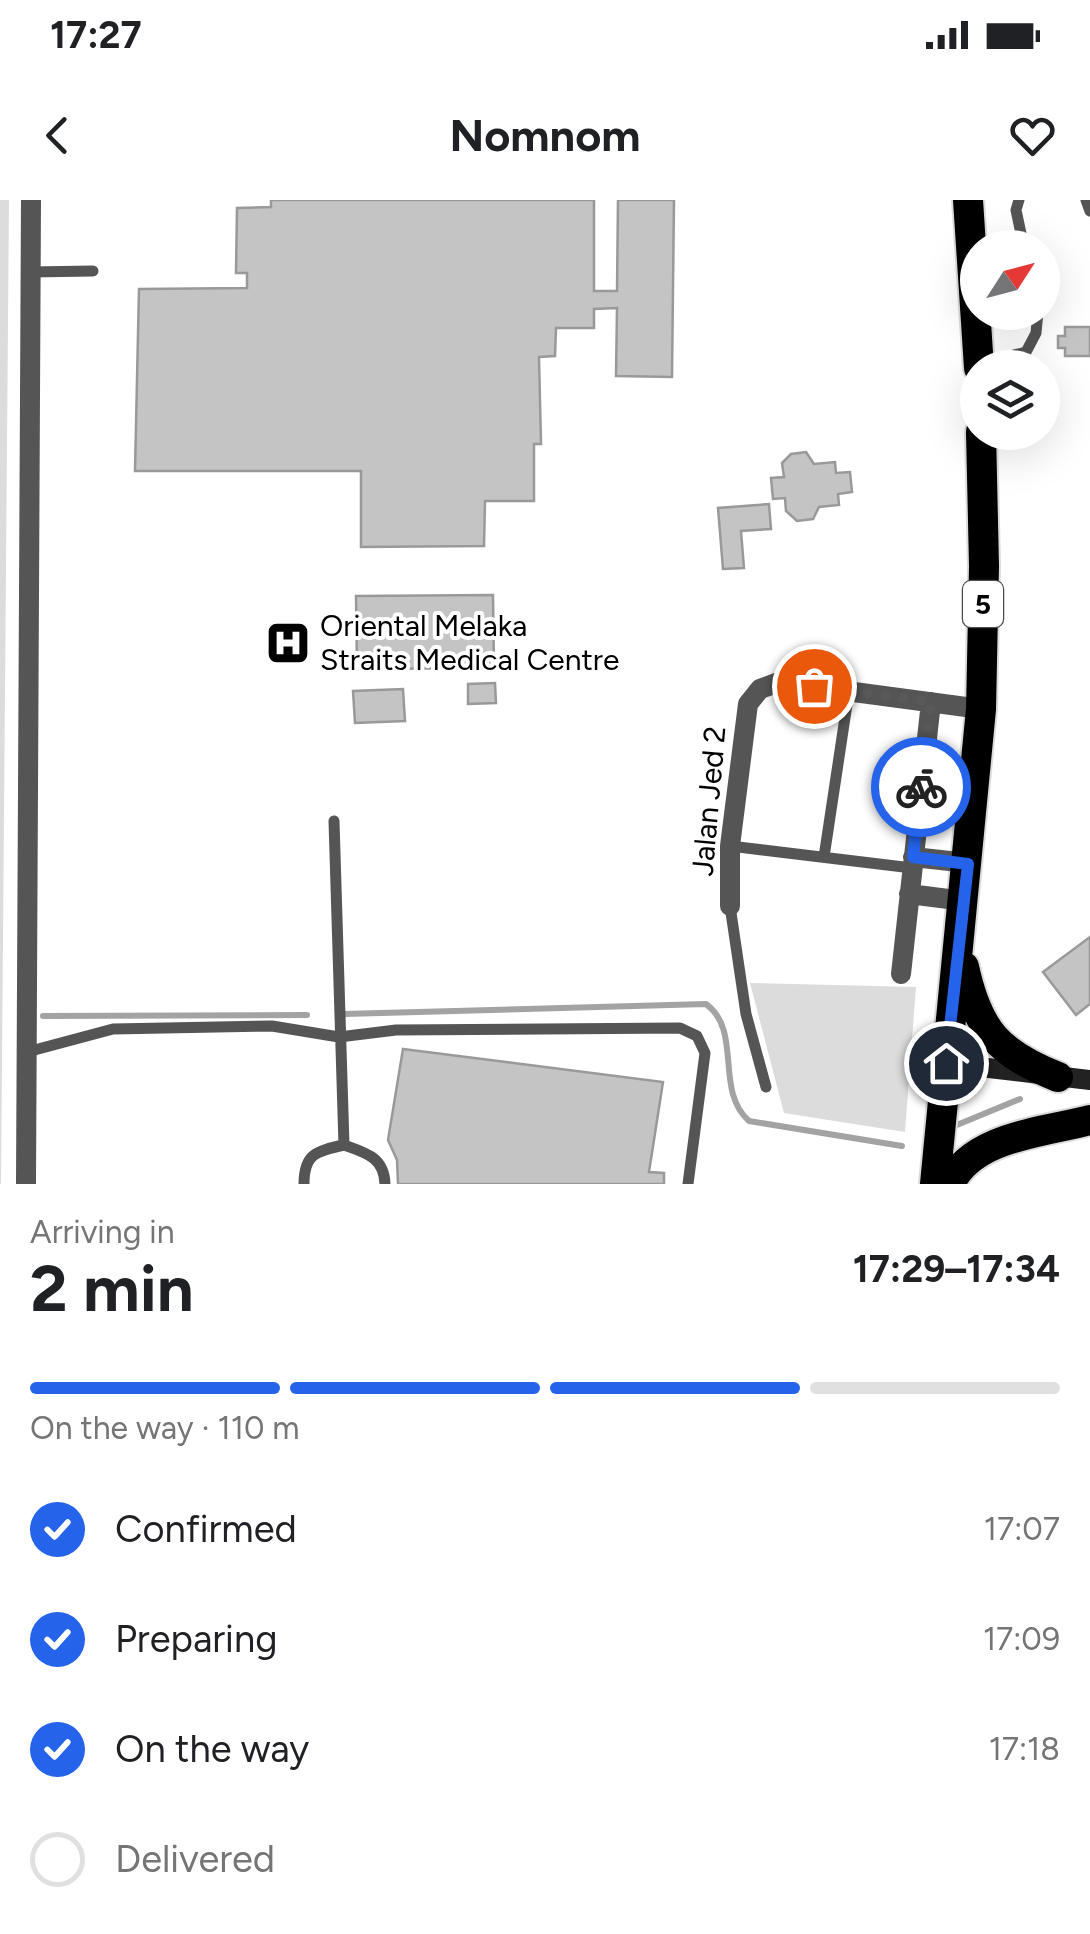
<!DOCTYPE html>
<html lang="en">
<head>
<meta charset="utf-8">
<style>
	body { margin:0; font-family:Figtree,sans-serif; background:#f6f6f6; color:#202124; height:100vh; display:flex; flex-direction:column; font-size:38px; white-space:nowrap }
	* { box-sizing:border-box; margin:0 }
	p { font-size:32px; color:#757577 }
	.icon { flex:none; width:55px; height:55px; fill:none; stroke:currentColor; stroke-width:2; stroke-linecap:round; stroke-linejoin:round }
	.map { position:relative; height:984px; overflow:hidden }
	.panel { display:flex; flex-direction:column; background:#fff; flex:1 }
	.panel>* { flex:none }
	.needle { width:65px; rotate:54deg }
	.buttons { position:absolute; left:960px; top:30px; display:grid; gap:20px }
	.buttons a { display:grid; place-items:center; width:100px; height:100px; border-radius:50%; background:#fff; box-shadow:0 10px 40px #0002; font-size:50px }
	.pin { position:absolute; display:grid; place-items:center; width:85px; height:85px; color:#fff; margin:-42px; border:5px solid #fff; border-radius:50%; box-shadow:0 2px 10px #0007 }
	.courier { position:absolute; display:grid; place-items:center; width:100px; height:100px; margin:-50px; border:8px solid #2563eb; border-radius:50%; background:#fff; color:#222; box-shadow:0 2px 12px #0007 }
	.summary em { font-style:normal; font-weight:700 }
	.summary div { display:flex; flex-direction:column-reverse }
	.summary { display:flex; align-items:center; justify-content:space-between; height:170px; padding:0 30px }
	h1 { font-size:65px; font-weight:700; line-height:75px }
	.bar { display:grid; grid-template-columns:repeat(4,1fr); gap:15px 10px; align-content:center; height:120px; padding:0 30px }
	.bar i { height:12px; border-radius:8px; background:#e0e0e0 }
	.bar .selected { background:#2563eb }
	.bar p { grid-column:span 4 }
	ol { padding:0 30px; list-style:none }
	li { display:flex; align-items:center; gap:30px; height:110px }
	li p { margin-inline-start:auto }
	li .icon { padding:10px; border-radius:50%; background:#2563eb; color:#fff; stroke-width:4 }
	li:last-child { color:#757577 }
	li i { width:55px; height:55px; border:5px solid #e0e0e0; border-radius:50% }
	.status { display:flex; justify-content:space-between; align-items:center; height:70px; padding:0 50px; background:#fff; direction:ltr }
	.status svg { height:28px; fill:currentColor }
	header { display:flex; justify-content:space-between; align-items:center; height:130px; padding:0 30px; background:#fff; font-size:45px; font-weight:700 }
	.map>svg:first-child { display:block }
	.green { fill:#dcdcdc }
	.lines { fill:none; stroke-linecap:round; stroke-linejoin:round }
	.stream { stroke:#a3a3a3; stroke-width:6 }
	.building { fill:#c4c4c4; stroke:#999; stroke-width:2.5 }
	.highway-casing { stroke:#dbdbdb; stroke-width:34 }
	.lane { stroke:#555; stroke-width:11 }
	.street { stroke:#555; stroke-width:20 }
	.secondary { stroke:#222; stroke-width:20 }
	.highway { stroke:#000; stroke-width:30 }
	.done { stroke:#595959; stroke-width:10; stroke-dasharray:0 18 }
	.route { stroke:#2563eb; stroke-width:12 }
	.labels { text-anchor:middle; stroke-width:8; stroke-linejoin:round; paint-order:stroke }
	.shield { fill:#fff; stroke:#4c4c4c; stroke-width:2.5 }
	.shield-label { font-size:28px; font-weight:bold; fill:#000 }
	.poi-label { font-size:30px; fill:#000; stroke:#fff; text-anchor:start }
	.street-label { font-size:30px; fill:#000; stroke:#fff }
</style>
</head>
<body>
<div class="status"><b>17:27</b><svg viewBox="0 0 49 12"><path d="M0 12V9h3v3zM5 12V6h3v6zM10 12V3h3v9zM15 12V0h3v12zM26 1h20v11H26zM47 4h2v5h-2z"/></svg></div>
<header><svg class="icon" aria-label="back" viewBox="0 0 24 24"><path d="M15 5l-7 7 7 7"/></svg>Nomnom<svg class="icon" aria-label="heart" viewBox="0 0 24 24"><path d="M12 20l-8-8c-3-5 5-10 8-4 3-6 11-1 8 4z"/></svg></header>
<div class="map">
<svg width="1090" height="984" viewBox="0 0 1090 984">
	<rect width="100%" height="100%" fill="#fff"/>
	<path class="green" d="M 0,0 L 9,0 L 1,984 L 0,984 Z
		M 750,783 L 916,787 L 905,932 L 784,913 Z"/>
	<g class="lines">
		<path class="stream" d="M 344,814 L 706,804 C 743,831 714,890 749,921 L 902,946
			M 43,816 L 307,815
			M 952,927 L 1020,899"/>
	</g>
	<path class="building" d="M 271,0 L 594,0 L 594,91 L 617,91 L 618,0 L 674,0 L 672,177 L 616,176 L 617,108 L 594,109 L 594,128 L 556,128 L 555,156 L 539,157 L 541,244 L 534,244 L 534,301 L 485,301 L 484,346 L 361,347 L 361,271 L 135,271 L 139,89 L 247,88 L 247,73 L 236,73 L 237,8 L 271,7 Z
		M 1065,127 L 1090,127 L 1090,156 L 1065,156 L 1065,148 L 1058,148 L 1058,136 L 1065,136 Z
		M 806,252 L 814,264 L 835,262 L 836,273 L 850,272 L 852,292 L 838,294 L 839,305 L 819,307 L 813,319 L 797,321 L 786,311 L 785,298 L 773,299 L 771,278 L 784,277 L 782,263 L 791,254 Z
		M 769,304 L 771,329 L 741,331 L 744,368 L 723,369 L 718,308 Z
		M 493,395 L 494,468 L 357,469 L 356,396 Z
		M 495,483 L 496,503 L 468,504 L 468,484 Z
		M 403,489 L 405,521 L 355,523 L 353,491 Z
		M 1090,737 L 1090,804 L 1076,815 L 1043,772 Z
		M 403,849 L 663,882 L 649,972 L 664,973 L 664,984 L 398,984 L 397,960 L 388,940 Z"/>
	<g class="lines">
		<defs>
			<path id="highway" d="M 968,0 L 979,168
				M 964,767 C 978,831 998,853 1058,877
				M 935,984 L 981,509 L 984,366 L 981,232
				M 950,984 C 972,936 1045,932 1090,920"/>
		</defs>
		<use href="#highway" class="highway-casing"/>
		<path class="lane" d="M 1019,0 L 1016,10 L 1024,48
			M 1086,0 L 1090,11
			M 30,72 L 93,71
			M 983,163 L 1026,152 L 1036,133 L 1038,112
			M 730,646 L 912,668
			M 824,657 L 849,491
			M 730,706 L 746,814 L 766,887
			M 27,852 L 113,829 L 272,826 L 339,837 L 396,830 L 680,828 L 697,836 L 705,853 L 688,984
			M 344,945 C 366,953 384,957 385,984
			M 304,984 C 304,954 316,951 344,945 L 334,621"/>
		<path class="street" d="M 913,657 L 968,663
			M 909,694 L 964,701
			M 730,706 L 730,646 L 748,504 L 760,489 L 779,482 L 981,509
			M 901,774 L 931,502
			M 26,984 L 31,0"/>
		<path class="secondary" d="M 946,863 L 1090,880"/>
		<use href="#highway" class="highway"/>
	</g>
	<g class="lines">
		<path class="done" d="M 814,486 L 931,502 L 921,587"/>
		<path class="route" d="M 921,587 L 913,657 L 968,664 L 946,863"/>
	</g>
	<defs>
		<symbol id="hospital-square" viewBox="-11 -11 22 22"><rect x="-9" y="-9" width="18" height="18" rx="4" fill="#000" stroke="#fff"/><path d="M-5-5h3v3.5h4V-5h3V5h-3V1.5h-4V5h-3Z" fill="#fff"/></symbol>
	</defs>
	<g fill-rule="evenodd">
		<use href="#hospital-square" x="263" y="418" width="50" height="50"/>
	</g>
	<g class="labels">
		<rect class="shield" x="963" y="381" width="40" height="46" rx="8"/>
		<g class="shield-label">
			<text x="983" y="414">5</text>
		</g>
		<g class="poi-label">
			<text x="320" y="436">Oriental Melaka<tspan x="320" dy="34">Straits Medical Centre</tspan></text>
		</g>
		<g class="street-label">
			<text transform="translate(709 601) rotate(-85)" y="10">Jalan Jed 2</text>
		</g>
	</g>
</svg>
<div class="buttons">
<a><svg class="needle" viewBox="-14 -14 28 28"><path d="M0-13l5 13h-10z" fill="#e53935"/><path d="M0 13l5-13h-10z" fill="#757577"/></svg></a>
<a><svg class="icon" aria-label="layers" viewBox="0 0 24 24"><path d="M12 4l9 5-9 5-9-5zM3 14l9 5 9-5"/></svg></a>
</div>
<div class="pin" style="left:814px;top:486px;background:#ea580c"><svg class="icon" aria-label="bag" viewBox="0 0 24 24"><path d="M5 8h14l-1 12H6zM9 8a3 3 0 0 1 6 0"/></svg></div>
<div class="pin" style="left:946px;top:863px;background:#1f2937"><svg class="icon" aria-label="home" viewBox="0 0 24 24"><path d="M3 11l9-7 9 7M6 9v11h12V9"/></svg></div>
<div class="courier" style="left:921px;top:587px"><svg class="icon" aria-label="bike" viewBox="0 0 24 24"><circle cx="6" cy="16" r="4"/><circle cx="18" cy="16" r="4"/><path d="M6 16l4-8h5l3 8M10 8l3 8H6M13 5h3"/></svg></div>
</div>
<section class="panel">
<div class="summary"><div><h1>2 min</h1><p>Arriving in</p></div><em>17:29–17:34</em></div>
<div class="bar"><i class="selected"></i><i class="selected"></i><i class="selected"></i><i></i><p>On the way · 110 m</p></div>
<ol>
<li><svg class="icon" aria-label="check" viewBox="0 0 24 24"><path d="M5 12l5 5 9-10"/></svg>Confirmed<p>17:07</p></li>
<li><svg class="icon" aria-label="check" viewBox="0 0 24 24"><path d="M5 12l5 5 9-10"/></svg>Preparing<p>17:09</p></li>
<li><svg class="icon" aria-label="check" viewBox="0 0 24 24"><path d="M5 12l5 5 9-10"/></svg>On the way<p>17:18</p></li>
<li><i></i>Delivered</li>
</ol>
</section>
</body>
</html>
